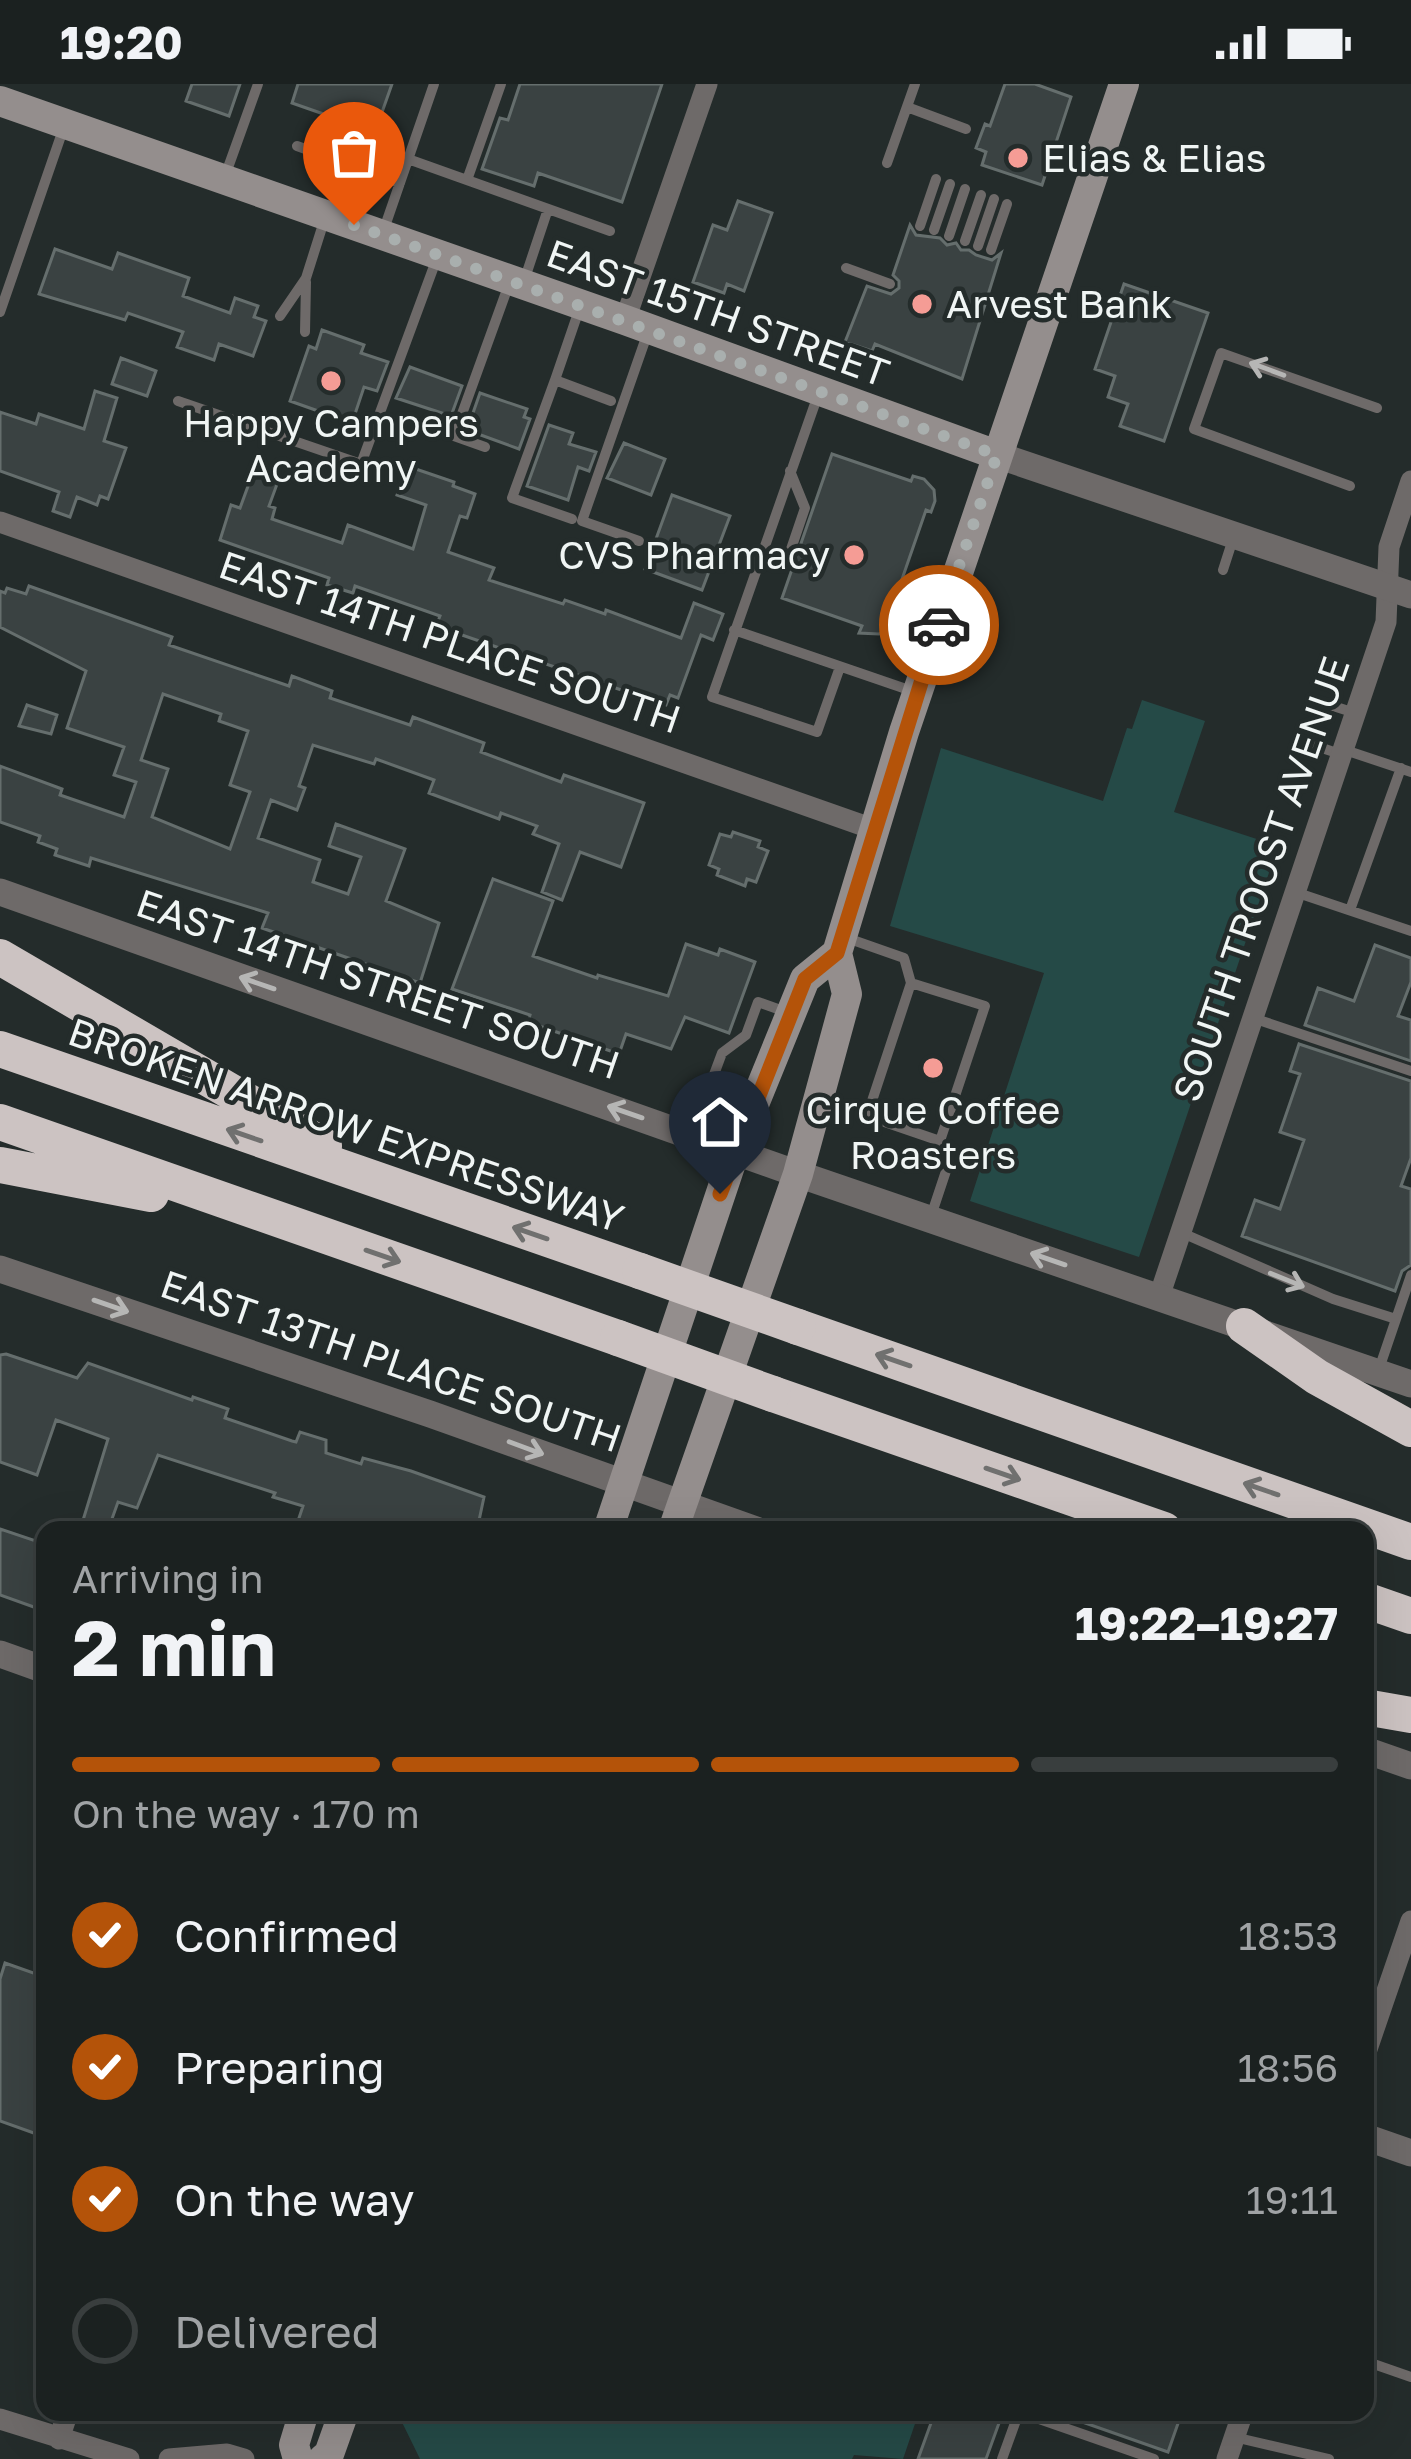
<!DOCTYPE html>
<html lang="en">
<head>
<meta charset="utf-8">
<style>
	body { margin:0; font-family:"Golos Text",sans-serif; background:#282e2d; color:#f1f3f6; height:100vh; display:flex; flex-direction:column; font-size:45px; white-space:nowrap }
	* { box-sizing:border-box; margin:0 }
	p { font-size:39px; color:#a0a3a5 }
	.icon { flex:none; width:66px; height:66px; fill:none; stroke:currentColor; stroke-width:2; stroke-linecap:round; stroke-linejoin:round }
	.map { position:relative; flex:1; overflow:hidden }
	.panel { position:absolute; left:36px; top:1437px; width:1338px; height:900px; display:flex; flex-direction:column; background:#1b2120; border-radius:24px; box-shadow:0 12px 48px #0002,0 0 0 3px #393e3e }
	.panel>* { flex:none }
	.pin { position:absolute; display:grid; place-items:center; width:102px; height:102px; color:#fff; margin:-123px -51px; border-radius:50% 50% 50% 0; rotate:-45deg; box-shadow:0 0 12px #0007 }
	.pin .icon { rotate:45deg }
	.courier { position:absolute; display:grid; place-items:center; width:120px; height:120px; margin:-60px; border:9px solid #b45309; border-radius:50%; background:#fff; color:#222; box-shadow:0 3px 15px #0007 }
	.summary em { font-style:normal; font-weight:700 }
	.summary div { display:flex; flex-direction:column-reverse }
	.summary { display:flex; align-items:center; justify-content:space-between; height:204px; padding:0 36px }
	h1 { font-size:78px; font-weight:700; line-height:90px }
	.bar { display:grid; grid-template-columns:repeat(4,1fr); gap:18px 12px; align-content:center; height:144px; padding:0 36px }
	.bar i { height:15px; border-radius:9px; background:#393e3e }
	.bar .current { background:#b45309 }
	.bar p { grid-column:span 4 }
	ol { padding:0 36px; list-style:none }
	li { display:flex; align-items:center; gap:36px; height:132px }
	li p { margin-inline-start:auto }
	li .icon { padding:12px; border-radius:50%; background:#b45309; color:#fff; stroke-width:4 }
	li:last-child { color:#a0a3a5 }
	li i { width:66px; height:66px; border:6px solid #393e3e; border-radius:50% }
	.status { display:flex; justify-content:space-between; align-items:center; height:84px; padding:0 60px; background:#1b2120; direction:ltr }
	.status svg { height:33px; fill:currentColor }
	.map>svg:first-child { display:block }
	.green { fill:#254a47 }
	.building { fill:#3a4242; stroke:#656e6d; stroke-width:3; fill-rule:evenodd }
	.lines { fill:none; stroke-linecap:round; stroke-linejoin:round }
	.service { stroke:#6e6a69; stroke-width:10 }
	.minor { stroke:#6e6a69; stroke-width:21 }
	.tertiary { stroke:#6e6a69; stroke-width:27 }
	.secondary { stroke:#948e8d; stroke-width:30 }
	.motorway { stroke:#ccc3c2; stroke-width:36 }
	.motorway-bridge { stroke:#ccc3c2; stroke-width:36 }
	.oneway { stroke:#b6b6b5 }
	.oneway2 { stroke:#70706f }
	.done { stroke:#a9afae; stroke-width:12; stroke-dasharray:0 21.6 }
	.route { stroke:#b45309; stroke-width:15 }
	.poi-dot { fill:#f59c95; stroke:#242c2b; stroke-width:4.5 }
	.labels { text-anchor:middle; stroke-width:9; stroke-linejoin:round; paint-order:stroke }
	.poi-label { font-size:39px; fill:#f0f5f4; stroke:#242c2b; text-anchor:start }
	.street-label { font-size:39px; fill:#f0f5f4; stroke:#242c2b }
</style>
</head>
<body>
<div class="status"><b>19:20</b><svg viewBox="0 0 49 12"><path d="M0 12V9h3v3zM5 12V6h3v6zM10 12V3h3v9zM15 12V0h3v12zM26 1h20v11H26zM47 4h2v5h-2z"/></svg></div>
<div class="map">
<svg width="1411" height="2375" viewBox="0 0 1411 2375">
	<rect width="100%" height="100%" fill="#242c2b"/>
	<path class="green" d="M 1142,616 L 1205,637 L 1174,728 L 1278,762 L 1139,1173 L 970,1117 L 1044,889 L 890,842 L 941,664 L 1103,717 L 1127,644 L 1132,645 Z
		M 397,2328 L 919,2328 L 903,2375 L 854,2371 L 852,2375 L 420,2375 Z"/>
	<path class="building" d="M 192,0 L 240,0 L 229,32 L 186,17 Z
		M 298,0 L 392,0 L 375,48 L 292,19 Z
		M 520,0 L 662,0 L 622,118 L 538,89 L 534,102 L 482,85 L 500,34 L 508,36 Z
		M 1005,0 L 1035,0 L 1071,13 L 1042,101 L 982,81 L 986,68 L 976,64 L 985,40 L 990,42 Z
		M 738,117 L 772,129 L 744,207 L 727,200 L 724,209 L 693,198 L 713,141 L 727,146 Z
		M 910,141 L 916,151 L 940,154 L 947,161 L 956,159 L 961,166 L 969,166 L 976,171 L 992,176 L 1001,169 L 962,295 L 875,260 L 872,267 L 845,258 L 867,202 L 891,210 L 899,204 L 899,197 L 893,191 Z
		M 55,165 L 112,185 L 118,169 L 189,194 L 183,212 L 230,229 L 235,214 L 258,222 L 254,233 L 266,237 L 253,272 L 219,260 L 214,276 L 177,263 L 183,248 L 128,229 L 125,236 L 39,210 Z
		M 1124,200 L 1208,229 L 1164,357 L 1120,342 L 1128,320 L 1108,313 L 1115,292 L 1095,285 Z
		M 322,246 L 364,261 L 361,269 L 388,278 L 377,307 L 364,303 L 352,339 L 290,317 L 309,262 L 316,265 Z
		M 121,274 L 156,287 L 147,312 L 112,300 Z
		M 410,283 L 462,302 L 451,332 L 396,314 Z
		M 95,307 L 117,314 L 104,357 L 126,364 L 108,415 L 100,412 L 97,421 L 77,413 L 70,433 L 53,427 L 59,408 L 0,387 L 0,328 L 36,340 L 39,330 L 84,345 Z
		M 480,309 L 527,325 L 524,333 L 530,335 L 519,365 L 467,346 Z
		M 549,341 L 573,349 L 569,360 L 596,368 L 589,387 L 578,383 L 568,416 L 527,402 Z
		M 624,359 L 665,375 L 651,411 L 607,394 Z
		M 832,370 L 911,397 L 913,392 L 924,395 L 934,406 L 935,417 L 931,428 L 926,426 L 891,527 L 899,529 L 890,543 L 879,550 L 859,549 L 862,542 L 782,514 Z
		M 407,382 L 454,398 L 453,402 L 475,410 L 467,434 L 460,432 L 448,468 L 494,484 L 489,496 L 563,520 L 565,516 L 605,530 L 606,526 L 681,554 L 694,519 L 723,530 L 713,556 L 701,551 L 678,614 L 670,611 L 666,621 L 630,609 L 436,542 L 440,532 L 355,502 L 353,509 L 327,501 L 329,494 L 220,456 L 231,421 L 240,424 L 255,383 L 280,392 L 269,422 L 275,424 L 272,435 L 342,459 L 348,441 L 413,465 L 426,421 L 397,411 Z
		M 672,411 L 730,432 L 702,506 L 645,485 Z
		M 29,502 L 172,553 L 169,561 L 289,602 L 292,592 L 332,607 L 330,614 L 410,641 L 413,633 L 484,659 L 481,668 L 561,698 L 564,691 L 644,719 L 621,783 L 580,768 L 562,816 L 542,808 L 559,760 L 533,750 L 537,742 L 501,729 L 499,735 L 429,709 L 434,696 L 376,675 L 374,680 L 313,661 L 299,702 L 305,704 L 297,726 L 271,716 L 258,754 L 320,776 L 313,798 L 348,810 L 361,773 L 329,762 L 336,740 L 405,765 L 386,817 L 439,839 L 420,899 L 262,844 L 268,829 L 91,774 L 89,782 L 55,771 L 57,765 L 38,758 L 40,752 L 0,738 L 0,682 L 62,705 L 60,711 L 124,733 L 136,698 L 114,691 L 124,663 L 67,644 L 86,587 L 0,543 L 0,507 L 5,509 L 7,504 L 26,510 ZM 163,610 L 221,630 L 219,637 L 248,647 L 230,701 L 250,708 L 230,765 L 152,733 L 168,685 L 141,676 Z
		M 27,621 L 57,631 L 51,650 L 19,642 Z
		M 733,748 L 760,757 L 758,763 L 768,767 L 756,798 L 747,795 L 745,802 L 717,791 L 719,785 L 709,781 L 720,750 L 731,753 Z
		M 493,795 L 553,817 L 533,872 L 597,894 L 598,891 L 668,912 L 686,860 L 718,871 L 720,865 L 755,878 L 729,949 L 685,933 L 671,965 L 626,950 L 619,970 L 528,938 L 530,931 L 452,905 Z
		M 1375,861 L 1411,874 L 1411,898 L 1398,932 L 1411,936 L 1411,977 L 1305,941 L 1318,904 L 1354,917 Z
		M 1299,960 L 1411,997 L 1411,1074 L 1401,1102 L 1411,1105 L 1411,1181 L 1402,1187 L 1395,1207 L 1242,1152 L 1255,1116 L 1280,1125 L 1304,1056 L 1280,1048 L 1300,990 L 1290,987 Z
		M 6,1270 L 77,1294 L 88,1279 L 192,1316 L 193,1313 L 228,1325 L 225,1334 L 292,1357 L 296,1358 L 300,1348 L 326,1356 L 326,1369 L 361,1380 L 363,1374 L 411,1387 L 484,1413 L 477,1446 L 295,1446 L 303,1422 L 273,1413 L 275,1409 L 158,1371 L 137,1424 L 118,1418 L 108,1446 L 80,1446 L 108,1355 L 56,1336 L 37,1391 L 0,1378 L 0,1271 Z
		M 0,1445 L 45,1460 L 45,1527 L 0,1511 Z
		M 5,1879 L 45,1893 L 45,2053 L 0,2037 L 0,1895 Z
		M 935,2328 L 1003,2328 L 986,2375 L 918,2375 Z
		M 1062,2328 L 1182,2328 L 1168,2368 L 1062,2331 Z"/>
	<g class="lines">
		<path class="service" d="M 907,23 L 966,45
			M 297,62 L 400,99
			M 408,75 L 610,147
			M 887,79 L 915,0
			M 225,92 L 258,0
			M 467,96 L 501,0
			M 920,142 L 936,95
			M 934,146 L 950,100
			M 383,148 L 434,0
			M 949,152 L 965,105
			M 965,157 L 981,111
			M 978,162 L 994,115
			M 991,166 L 1007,120
			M 846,184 L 890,200
			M 524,197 L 548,125
			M 579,226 L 555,296 L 611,317
			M 0,228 L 64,43
			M 280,232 L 306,194 L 325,134
			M 305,248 L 306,198
			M 555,296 L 512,414 L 572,435
			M 818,311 L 712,613 L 817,648 L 840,583
			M 178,317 L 361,380 L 437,174
			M 485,363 L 454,352 L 509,200
			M 1350,402 L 1194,345 L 1221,269 L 1377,324
			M 639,457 L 582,437 L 648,248
			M 758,476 L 790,468 L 805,424 L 790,387
			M 1223,486 L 1233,455
			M 734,546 L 912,607
			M 1330,621 L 1355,629
			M 1316,662 L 1340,670
			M 1342,665 L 1411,688
			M 1295,808 L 1411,847
			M 1350,826 L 1401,684
			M 847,854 L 904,874 L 911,899 L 985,922 L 940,1057 L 947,1084 L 931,1132
			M 911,899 L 867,1032 L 940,1057
			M 1253,934 L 1411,987
			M 674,1042 L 681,1018 L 709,1004 L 722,969 L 746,951 L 758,918 L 789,929
			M 1180,1148 L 1333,1215 L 1396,1235
			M 1379,1285 L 1411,1191
			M 1365,2277 L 1411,2293
			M 1234,2353 L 1329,2375
			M 1002,2375 L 1019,2328 L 1154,2375"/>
		<path class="minor" d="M 625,236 L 707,0
			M 0,438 L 876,746
			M 1159,1213 L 1381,553 L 1386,538 L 1389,463 L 1411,397
			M 1365,1971 L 1411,1837
			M 0,2335 L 129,2375
			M 59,2355 L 68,2328
			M 169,2375 L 227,2370 L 244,2375
			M 1227,2375 L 1243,2328"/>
		<path class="tertiary" d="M 997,371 L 1411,511
			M 0,808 L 798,1090 L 1411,1300
			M 0,1185 L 430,1330 L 756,1446
			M 0,1570 L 45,1586
			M 1365,1666 L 1411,1682
			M 1365,2053 L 1411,2069"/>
		<path class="secondary" d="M 0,17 L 625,236 L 997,371
			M 608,1446 L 735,1067 L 805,895 L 837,869
			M 673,1446 L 798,1090 L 847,910 L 837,869 L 904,648 L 1124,0
			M 298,2375 L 294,2361 L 304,2328
			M 323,2375 L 329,2370 L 344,2328"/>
		<path class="motorway" d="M 0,873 L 324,1062
			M 0,965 L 640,1187
			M 0,1038 L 618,1254
			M 0,1081 L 151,1110
			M 1244,1242 L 1317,1293 L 1411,1345
			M 798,1243 L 1411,1458
			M 773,1310 L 1164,1446
			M 1365,1516 L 1411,1532
			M 1365,1623 L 1411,1631"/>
		<path class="motorway-bridge" d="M 640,1187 L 798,1243
			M 618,1254 L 773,1310"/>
	</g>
	<defs><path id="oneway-shaft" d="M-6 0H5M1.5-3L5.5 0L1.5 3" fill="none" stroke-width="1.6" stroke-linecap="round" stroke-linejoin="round" transform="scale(3)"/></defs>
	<g class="oneway">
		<use href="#oneway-shaft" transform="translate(1267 285) rotate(-160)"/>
		<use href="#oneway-shaft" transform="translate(257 899) rotate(-161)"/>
		<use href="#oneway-shaft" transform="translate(625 1028) rotate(-161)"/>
		<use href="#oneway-shaft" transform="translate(1048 1175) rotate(-161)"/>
		<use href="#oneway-shaft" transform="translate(1287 1196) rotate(22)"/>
		<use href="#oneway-shaft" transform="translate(111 1222) rotate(19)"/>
		<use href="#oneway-shaft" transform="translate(526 1364) rotate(20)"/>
	</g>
	<g class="oneway2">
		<use href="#oneway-shaft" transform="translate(244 1051) rotate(-161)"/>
		<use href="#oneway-shaft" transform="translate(530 1149) rotate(-161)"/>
		<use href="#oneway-shaft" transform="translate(383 1172) rotate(19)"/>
		<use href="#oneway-shaft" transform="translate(893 1276) rotate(-161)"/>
		<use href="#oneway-shaft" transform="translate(1003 1390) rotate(19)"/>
		<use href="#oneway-shaft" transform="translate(1261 1405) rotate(-161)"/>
	</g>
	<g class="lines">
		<path class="done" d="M 354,141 L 997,371 L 939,541"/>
		<path class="route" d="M 720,1110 L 805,895 L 837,869 L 939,541"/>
	</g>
	<g class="poi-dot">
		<circle cx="1018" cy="74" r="12"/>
		<circle cx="922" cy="220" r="12"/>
		<circle cx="331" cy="297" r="12"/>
		<circle cx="854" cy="471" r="12"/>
		<circle cx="933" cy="984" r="12"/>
	</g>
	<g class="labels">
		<g class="poi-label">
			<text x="1042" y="88">Elias &amp; Elias</text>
			<text x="946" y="234">Arvest Bank</text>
			<text x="331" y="353" text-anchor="middle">Happy Campers<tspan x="331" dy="45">Academy</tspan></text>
			<text x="830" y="485" text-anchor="end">CVS Pharmacy</text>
			<text x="933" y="1040" text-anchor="middle">Cirque Coffee<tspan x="933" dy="45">Roasters</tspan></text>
		</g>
		<g class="street-label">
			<text transform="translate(718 229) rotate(20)" y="14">EAST 15TH STREET</text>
			<text transform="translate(450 558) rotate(19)" y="14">EAST 14TH PLACE SOUTH</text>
			<text transform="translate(1261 795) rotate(-71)" y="14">SOUTH TROOST AVENUE</text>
			<text transform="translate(378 900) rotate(19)" y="14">EAST 14TH STREET SOUTH</text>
			<text transform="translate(346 1041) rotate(19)" y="14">BROKEN ARROW EXPRESSWAY</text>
			<text transform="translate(391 1277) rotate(19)" y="14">EAST 13TH PLACE SOUTH</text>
		</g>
	</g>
</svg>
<div class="pin" style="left:354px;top:141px;background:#ea580c"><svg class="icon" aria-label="bag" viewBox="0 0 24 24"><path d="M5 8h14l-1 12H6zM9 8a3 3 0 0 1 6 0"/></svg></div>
<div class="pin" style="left:720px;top:1110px;background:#1f2937"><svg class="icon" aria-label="home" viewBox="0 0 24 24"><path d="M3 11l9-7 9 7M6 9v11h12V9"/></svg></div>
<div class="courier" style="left:939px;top:541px"><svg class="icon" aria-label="car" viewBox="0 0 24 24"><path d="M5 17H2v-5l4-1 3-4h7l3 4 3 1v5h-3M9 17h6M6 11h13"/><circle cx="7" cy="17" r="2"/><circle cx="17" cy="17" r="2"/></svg></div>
<section class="panel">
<div class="summary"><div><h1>2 min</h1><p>Arriving in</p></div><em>19:22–19:27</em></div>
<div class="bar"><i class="current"></i><i class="current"></i><i class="current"></i><i></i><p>On the way · 170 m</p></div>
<ol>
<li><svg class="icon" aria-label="check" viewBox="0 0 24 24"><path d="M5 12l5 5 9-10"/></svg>Confirmed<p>18:53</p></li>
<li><svg class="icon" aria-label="check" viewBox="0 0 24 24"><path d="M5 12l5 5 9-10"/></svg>Preparing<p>18:56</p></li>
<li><svg class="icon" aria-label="check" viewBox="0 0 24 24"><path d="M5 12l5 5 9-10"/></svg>On the way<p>19:11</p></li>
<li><i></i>Delivered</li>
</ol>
</section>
</div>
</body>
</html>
